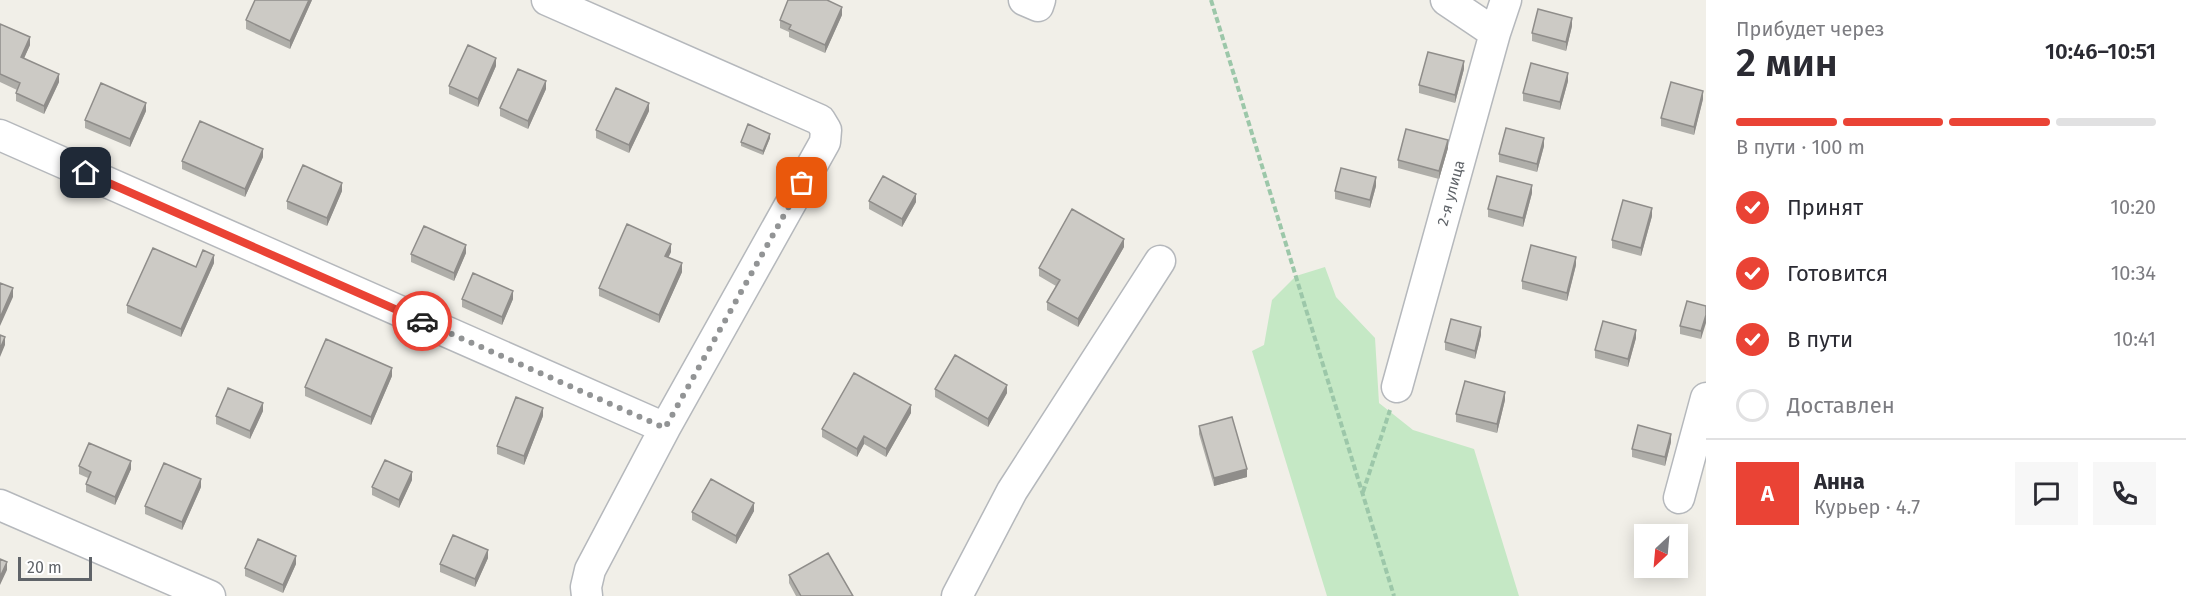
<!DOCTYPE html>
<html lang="ru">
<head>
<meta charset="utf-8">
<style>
	body { margin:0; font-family:"Fira Sans",sans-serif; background:#f7f7f7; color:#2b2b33; height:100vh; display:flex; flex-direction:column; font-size:22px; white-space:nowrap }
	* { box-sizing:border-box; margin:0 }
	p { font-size:20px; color:#7c7c81 }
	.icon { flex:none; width:33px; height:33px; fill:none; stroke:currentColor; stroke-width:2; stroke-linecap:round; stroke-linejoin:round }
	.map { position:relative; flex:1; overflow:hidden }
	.side { display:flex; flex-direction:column; background:#fff; width:480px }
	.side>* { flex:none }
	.needle { width:39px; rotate:206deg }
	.buttons { position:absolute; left:1634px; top:524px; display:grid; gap:12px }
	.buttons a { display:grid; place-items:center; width:54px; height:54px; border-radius:0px; background:#fff; box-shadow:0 3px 15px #0003; font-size:30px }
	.scale { position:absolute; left:18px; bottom:15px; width:74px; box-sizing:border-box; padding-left:6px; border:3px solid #5f6368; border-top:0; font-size:16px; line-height:21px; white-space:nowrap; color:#5f6368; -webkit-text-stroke:4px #fff; paint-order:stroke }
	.pin { position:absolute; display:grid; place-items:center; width:51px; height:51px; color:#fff; margin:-26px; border-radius:12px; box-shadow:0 3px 9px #0006 }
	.courier { position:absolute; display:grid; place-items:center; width:60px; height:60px; margin:-30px; border:4px solid #ea4335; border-radius:50%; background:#fff; color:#222; box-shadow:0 2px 8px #0007 }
	.summary em { font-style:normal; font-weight:600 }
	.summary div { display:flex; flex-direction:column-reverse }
	.summary { display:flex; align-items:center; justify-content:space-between; height:102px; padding:0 30px }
	h1 { font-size:39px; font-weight:600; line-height:45px }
	.bar { display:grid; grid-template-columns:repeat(4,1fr); gap:9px 6px; align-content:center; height:72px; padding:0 30px }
	.bar i { height:8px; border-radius:4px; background:#e1e1e2 }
	.bar .selected { background:#ea4335 }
	.bar p { grid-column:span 4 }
	.line { display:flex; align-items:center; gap:15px; padding:0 30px; border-top:2px solid #e1e1e2 }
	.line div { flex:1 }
	.round { display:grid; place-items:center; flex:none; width:63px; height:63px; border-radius:0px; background:#f7f7f7 }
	ol { padding:0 30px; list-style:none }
	li { display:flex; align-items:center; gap:18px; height:66px }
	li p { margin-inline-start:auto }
	li .icon { padding:6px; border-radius:50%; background:#ea4335; color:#fff; stroke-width:4 }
	li:last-child { color:#7c7c81 }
	li i { width:33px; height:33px; border:3px solid #e1e1e2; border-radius:50% }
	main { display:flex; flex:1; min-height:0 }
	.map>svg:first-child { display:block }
	.green { fill:#c5e8c5 }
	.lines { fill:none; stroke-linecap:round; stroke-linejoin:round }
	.street-casing { stroke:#b5b8bc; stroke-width:33 }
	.path { stroke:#9cc7a9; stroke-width:4; stroke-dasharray:6 3; stroke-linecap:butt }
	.street { stroke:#fff; stroke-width:30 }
	.wall { fill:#afaea9 }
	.shaded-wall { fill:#8f8d8a }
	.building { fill:#cccac5; stroke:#8f8d8a; stroke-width:1.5 }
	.done { stroke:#929495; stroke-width:6; stroke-dasharray:0 10.8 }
	.route { stroke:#ea4335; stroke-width:8 }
	.labels { text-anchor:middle; stroke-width:4.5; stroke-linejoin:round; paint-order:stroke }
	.street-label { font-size:15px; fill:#5f6368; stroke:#fff }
</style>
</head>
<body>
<main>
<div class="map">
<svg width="1706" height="596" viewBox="0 0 1706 596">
	<rect width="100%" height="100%" fill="#f1efe8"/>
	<path class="green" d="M 1325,267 L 1336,297 L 1375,338 L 1379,403 L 1413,430 L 1474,449 L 1519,596 L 1327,596 L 1252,351 L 1264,345 L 1272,300 L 1296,276 Z"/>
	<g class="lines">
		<defs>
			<path id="street" d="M 547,0 L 820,120 L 826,130 L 825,142 L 665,428 L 590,570 L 586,587 L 587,596
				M 1024,0 L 1038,6 L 1040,0
				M 1446,0 L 1495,33
				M 0,135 L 665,428
				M 1397,387 L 1495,33 L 1506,0
				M 1679,498 L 1706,398
				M 0,505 L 210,596
				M 957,596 L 1012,491 L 1160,261"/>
		</defs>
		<use href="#street" class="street-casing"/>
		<path class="path" d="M 1211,0 L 1394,596
			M 1363,492 L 1390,410"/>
		<use href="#street" class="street"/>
	</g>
	<path class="wall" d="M 312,0 L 290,49 L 246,29 L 246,20 Z
		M 842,15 L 825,53 L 789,37 L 789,32 L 780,28 L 780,20 Z
		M 0,24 L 30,45 L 24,58 L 59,82 L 44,114 L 16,101 L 16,93 L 17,90 L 0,82 Z
		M 1572,26 L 1566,51 L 1532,41 L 1532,33 Z
		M 496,66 L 478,107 L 449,94 L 449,86 Z
		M 1464,69 L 1455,103 L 1419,93 L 1419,85 Z
		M 1568,81 L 1560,110 L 1523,101 L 1523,93 Z
		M 546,89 L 528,129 L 500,116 L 500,108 Z
		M 1703,99 L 1694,135 L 1661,126 L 1661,118 Z
		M 146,111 L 130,147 L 85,128 L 85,120 Z
		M 649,111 L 629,153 L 596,138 L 596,130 Z
		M 770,138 L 763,155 L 741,146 L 741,142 Z
		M 1544,146 L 1537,172 L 1499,162 L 1499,154 Z
		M 1448,148 L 1439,179 L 1398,168 L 1398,160 Z
		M 263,157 L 245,197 L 182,169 L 182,161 Z
		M 1376,186 L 1370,208 L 1335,199 L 1335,191 Z
		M 342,191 L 327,226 L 287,209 L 287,201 Z
		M 1532,193 L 1523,227 L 1488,217 L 1488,209 Z
		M 869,201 L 916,202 L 902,227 L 869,209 Z
		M 1652,216 L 1641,256 L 1612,248 L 1612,240 Z
		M 1124,247 L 1078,327 L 1047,310 L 1047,302 L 1056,286 L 1039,276 L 1039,268 Z
		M 671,252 L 668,258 L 682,272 L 659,323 L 599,296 L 599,288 Z
		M 466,253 L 454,281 L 411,262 L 411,254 Z
		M 214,263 L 181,337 L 127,313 L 127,305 L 196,267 Z
		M 1576,265 L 1567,301 L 1522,289 L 1522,281 Z
		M 462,299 L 513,299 L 502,325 L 462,307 Z
		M 1706,306 L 1701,339 L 1680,334 L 1680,326 Z
		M 1481,335 L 1475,359 L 1445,350 L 1445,342 Z
		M 1636,338 L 1628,367 L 1595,358 L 1595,350 Z
		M 392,376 L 371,425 L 305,396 L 305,387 Z
		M 935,389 L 1007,393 L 988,427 L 935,397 Z
		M 1505,400 L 1497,433 L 1456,422 L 1456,414 Z
		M 263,411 L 250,439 L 216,424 L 216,416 Z
		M 911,413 L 886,457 L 864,444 L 857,457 L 822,437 L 822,429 Z
		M 543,416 L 524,465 L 497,454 L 497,446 Z
		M 1199,426 L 1247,477 L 1214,486 L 1199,434 Z
		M 1671,442 L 1665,466 L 1632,457 L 1632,449 Z
		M 79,466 L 131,469 L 115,505 L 86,492 L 86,484 L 88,478 L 79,474 Z
		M 412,480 L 399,508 L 372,495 L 372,487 Z
		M 201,487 L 182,530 L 145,514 L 145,506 Z
		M 754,511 L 736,544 L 692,520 L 692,512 Z
		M 488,558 L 475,587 L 440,572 L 440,564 Z
		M 296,564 L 283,593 L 245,576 L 245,568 Z
		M 789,575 L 853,596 L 796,596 L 789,583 Z"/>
	<path class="shaded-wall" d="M 309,0 L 312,0 L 290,49 L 290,41 Z
		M 842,7 L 842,15 L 825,53 L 825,45 Z
		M 1572,18 L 1572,26 L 1566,51 L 1566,42 Z
		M 30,37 L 30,45 L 21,65 L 21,57 Z
		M 496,58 L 496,66 L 478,107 L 478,99 Z
		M 1464,61 L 1464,69 L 1455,103 L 1455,95 Z
		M 1568,73 L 1568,81 L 1560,110 L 1560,102 Z
		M 59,74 L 59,82 L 44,114 L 44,106 Z
		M 546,81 L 546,89 L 528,129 L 528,121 Z
		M 1703,91 L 1703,99 L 1694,135 L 1694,127 Z
		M 146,103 L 146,111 L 130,147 L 130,139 Z
		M 649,103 L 649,111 L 629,153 L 629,145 Z
		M 770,134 L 770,138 L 763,155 L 763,151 Z
		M 1544,138 L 1544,146 L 1537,172 L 1537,164 Z
		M 1448,140 L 1448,148 L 1439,179 L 1439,171 Z
		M 263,149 L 263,157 L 245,197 L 245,189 Z
		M 1376,177 L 1376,186 L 1370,208 L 1370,200 Z
		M 342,183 L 342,191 L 327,226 L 327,218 Z
		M 1532,185 L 1532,193 L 1523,227 L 1523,218 Z
		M 916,194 L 916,202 L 902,227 L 902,219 Z
		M 1652,208 L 1652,216 L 1641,256 L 1641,248 Z
		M 1124,239 L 1124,247 L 1078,327 L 1078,319 Z
		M 671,244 L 671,252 L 665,264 L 665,256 Z
		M 466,245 L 466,253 L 454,281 L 454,273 Z
		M 214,255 L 214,263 L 181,337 L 181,329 Z
		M 1576,257 L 1576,265 L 1567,301 L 1567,293 Z
		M 682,263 L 682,272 L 659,323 L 659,315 Z
		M 13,288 L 13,297 L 0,326 L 0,318 Z
		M 513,291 L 513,299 L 502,325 L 502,317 Z
		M 1706,315 L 1706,323 L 1701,339 L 1701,331 Z
		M 1481,327 L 1481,335 L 1475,359 L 1475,351 Z
		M 1636,330 L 1636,338 L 1628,367 L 1628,359 Z
		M 5,337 L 5,345 L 0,357 L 0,349 Z
		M 392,368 L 392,376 L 371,425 L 371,417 Z
		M 1007,385 L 1007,393 L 988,427 L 988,419 Z
		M 1505,392 L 1505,400 L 1497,433 L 1497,424 Z
		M 263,403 L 263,411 L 250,439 L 250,431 Z
		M 911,405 L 911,413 L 886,457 L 886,449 Z
		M 543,408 L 543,416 L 524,465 L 524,456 Z
		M 1671,434 L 1671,442 L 1665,466 L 1665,457 Z
		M 864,436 L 864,444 L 857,457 L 857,449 Z
		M 131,461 L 131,469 L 115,505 L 115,497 Z
		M 1247,469 L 1247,477 L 1214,486 L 1214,478 Z
		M 412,472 L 412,480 L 399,508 L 399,500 Z
		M 201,479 L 201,487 L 182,530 L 182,522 Z
		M 754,503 L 754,511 L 736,544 L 736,536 Z
		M 488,550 L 488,558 L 475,587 L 475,579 Z
		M 296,556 L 296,564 L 283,593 L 283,585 Z
		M 7,562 L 7,570 L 0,585 L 0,577 Z"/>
	<path class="building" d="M 255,0 L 309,0 L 290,41 L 246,20 Z
		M 788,0 L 827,0 L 842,7 L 825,45 L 789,29 L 791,25 L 780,20 Z
		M 1538,9 L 1572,18 L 1566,42 L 1532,33 Z
		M 0,24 L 30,37 L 21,57 L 59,74 L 44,106 L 16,93 L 20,83 L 0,74 Z
		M 468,45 L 496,58 L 478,99 L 449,86 Z
		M 1428,52 L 1464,61 L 1455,95 L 1419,85 Z
		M 1531,63 L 1568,73 L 1560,102 L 1523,93 Z
		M 518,69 L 546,81 L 528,121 L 500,108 Z
		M 1671,82 L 1703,91 L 1694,127 L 1661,118 Z
		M 101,83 L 146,103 L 130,139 L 85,120 Z
		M 616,88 L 649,103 L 629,145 L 596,130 Z
		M 200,121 L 263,149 L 245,189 L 182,161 Z
		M 748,124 L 770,134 L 763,151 L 741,142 Z
		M 1506,128 L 1544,138 L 1537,164 L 1499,154 Z
		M 1406,129 L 1448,140 L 1439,171 L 1398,160 Z
		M 303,165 L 342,183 L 327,218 L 287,201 Z
		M 1341,168 L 1376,177 L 1370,200 L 1335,191 Z
		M 883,176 L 916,194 L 902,219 L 869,201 Z
		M 1497,176 L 1532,185 L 1523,218 L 1488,209 Z
		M 1623,200 L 1652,208 L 1641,248 L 1612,240 Z
		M 1072,209 L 1124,239 L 1078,319 L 1047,302 L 1060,280 L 1039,268 Z
		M 627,224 L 671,244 L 665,256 L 682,263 L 659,315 L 599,288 Z
		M 424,226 L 466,245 L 454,273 L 411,254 Z
		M 1531,245 L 1576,257 L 1567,293 L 1522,281 Z
		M 153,248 L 196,267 L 203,250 L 214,255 L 181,329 L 127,305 Z
		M 473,273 L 513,291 L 502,317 L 462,299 Z
		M 0,283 L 13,288 L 0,318 Z
		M 1687,301 L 1706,306 L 1706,315 L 1701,331 L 1680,326 Z
		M 1451,319 L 1481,327 L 1475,351 L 1445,342 Z
		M 1603,321 L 1636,330 L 1628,359 L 1595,350 Z
		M 0,335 L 5,337 L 0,349 Z
		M 326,339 L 392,368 L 371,417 L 305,387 Z
		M 955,355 L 1007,385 L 988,419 L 935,389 Z
		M 854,373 L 911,405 L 886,449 L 864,436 L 857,449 L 822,429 Z
		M 1465,381 L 1505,392 L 1497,424 L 1456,414 Z
		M 228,388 L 263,403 L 250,431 L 216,416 Z
		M 516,397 L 543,408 L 524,456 L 497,446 Z
		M 1232,417 L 1247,469 L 1214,478 L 1199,426 Z
		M 1638,425 L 1671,434 L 1665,457 L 1632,449 Z
		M 89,443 L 131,461 L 115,497 L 86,484 L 91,472 L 79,466 Z
		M 385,460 L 412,472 L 399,500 L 372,487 Z
		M 164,463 L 201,479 L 182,522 L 145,506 Z
		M 711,479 L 754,503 L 736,536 L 692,512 Z
		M 453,535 L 488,550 L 475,579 L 440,564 Z
		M 258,539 L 296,556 L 283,585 L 245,568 Z
		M 828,553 L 853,596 L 801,596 L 789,575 Z
		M 0,559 L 7,562 L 0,577 Z"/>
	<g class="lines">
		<path class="done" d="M 422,321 L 665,428 L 802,183"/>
		<path class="route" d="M 86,173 L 422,321"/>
	</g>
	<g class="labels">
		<g class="street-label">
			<text transform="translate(1451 193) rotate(-75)" y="5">2-я улица</text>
		</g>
	</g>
</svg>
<div class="buttons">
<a><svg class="needle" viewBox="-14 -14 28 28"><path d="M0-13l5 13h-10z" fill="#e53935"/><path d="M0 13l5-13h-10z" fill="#7c7c81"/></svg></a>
</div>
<div class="scale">20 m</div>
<div class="pin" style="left:802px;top:183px;background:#ea580c"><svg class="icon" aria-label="bag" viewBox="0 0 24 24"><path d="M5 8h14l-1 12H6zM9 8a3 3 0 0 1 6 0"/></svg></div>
<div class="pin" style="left:86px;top:173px;background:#1f2937"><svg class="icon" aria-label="home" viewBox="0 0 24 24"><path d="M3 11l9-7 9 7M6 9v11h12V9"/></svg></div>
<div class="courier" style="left:422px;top:321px"><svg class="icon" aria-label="car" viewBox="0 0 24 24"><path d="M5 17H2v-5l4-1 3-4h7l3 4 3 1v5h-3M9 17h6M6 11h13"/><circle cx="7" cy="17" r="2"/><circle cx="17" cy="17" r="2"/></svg></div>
</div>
<section class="side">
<div class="summary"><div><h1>2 мин</h1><p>Прибудет через</p></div><em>10:46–10:51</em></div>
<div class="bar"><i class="selected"></i><i class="selected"></i><i class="selected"></i><i></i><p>В пути · 100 m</p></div>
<ol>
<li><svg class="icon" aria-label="check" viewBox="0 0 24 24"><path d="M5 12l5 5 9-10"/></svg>Принят<p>10:20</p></li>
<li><svg class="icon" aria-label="check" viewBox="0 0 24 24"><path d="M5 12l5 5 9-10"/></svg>Готовится<p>10:34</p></li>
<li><svg class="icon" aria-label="check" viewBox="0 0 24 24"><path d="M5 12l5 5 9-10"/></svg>В пути<p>10:41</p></li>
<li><i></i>Доставлен</li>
</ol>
<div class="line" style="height:108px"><b class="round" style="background:#ea4335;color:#fff">А</b><div><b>Анна</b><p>Курьер · 4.7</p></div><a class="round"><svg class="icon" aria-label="chat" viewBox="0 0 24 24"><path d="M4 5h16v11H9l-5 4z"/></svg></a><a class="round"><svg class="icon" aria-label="phone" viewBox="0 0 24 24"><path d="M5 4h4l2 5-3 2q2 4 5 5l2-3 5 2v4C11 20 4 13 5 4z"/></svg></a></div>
</section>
</main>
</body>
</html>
